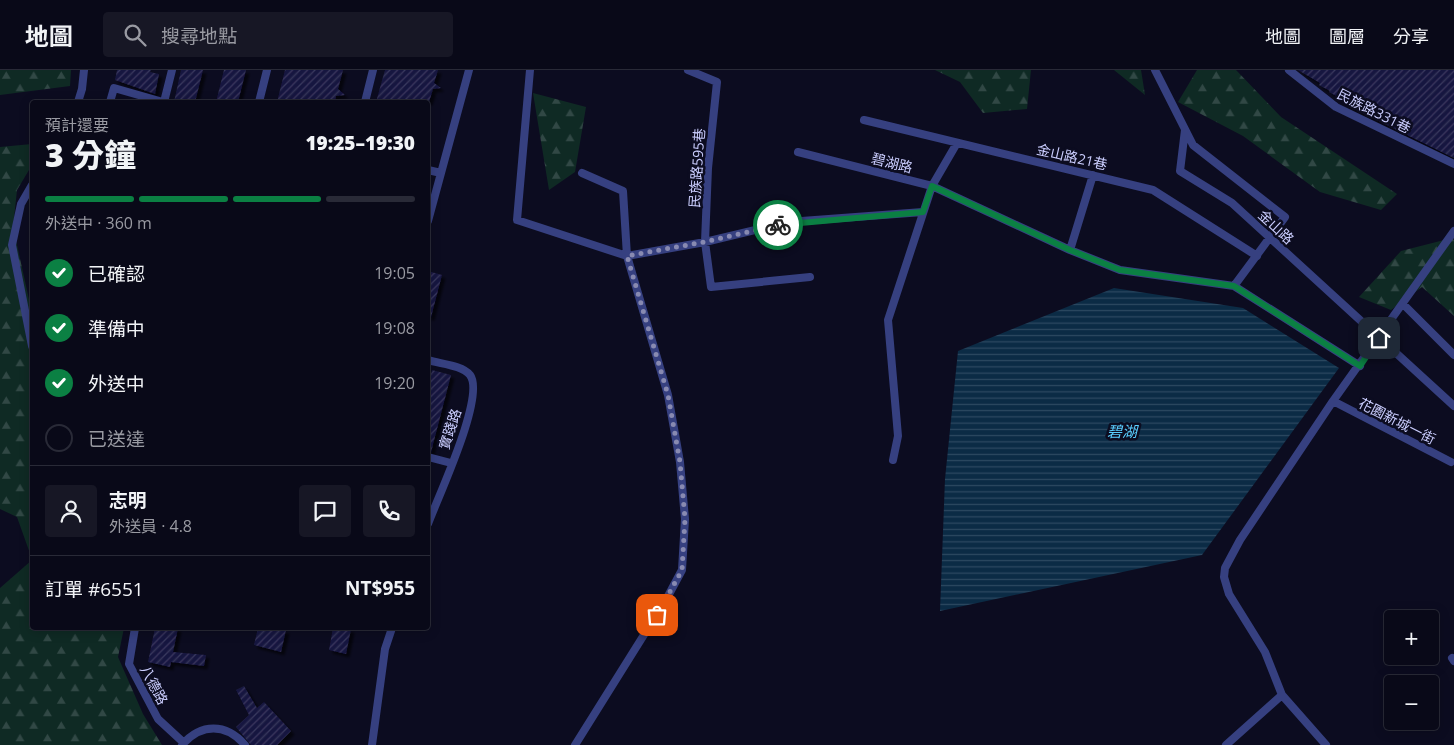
<!DOCTYPE html>
<html lang="zh-TW">
<head>
<meta charset="utf-8">
<style>
	body { margin:0; font-family:"Open Sans","Noto Sans TC",sans-serif; background:#171725; color:#f1f3f6; height:100vh; display:flex; flex-direction:column; font-size:19px; white-space:nowrap }
	* { box-sizing:border-box; margin:0 }
	p { font-size:16px; color:#999aa2 }
	.icon { flex:none; width:28px; height:28px; fill:none; stroke:currentColor; stroke-width:2; stroke-linecap:round; stroke-linejoin:round }
	.map { position:relative; flex:1; overflow:hidden }
	.panel { position:absolute; left:30px; top:30px; width:400px; height:530px; display:flex; flex-direction:column; background:#090918; border-radius:5px; box-shadow:0 2px 12px #0003,0 0 0 1px #292a37 }
	.panel>* { flex:none }
	.controls { position:absolute; left:1384px; top:540px; display:grid; gap:10px }
	.controls a { display:grid; place-items:center; width:55px; height:55px; border-radius:5px; background:#090918; box-shadow:0 2px 12px #0003,0 0 0 1px #292a37; font-size:25px }
	.pin { position:absolute; display:grid; place-items:center; width:42px; height:42px; color:#fff; margin:-21px; border-radius:10px; box-shadow:0 2px 8px #0006 }
	.courier { position:absolute; display:grid; place-items:center; width:50px; height:50px; margin:-25px; border:4px solid #0b8043; border-radius:50%; background:#fff; color:#222; box-shadow:0 1px 6px #0007 }
	.head em { font-style:normal; font-weight:800 }
	.head div { display:flex; flex-direction:column-reverse }
	.head { display:flex; align-items:center; justify-content:space-between; height:85px; padding:0 15px }
	h1 { font-size:32px; font-weight:800; line-height:38px }
	.bar { display:grid; grid-template-columns:repeat(4,1fr); gap:8px 5px; align-content:center; height:60px; padding:0 15px }
	.bar i { height:6px; border-radius:4px; background:#292a37 }
	.bar .active { background:#0b8043 }
	.bar p { grid-column:span 4 }
	.line { display:flex; align-items:center; gap:12px; padding:0 15px; border-top:1px solid #292a37 }
	.line div { flex:1 }
	.round { display:grid; place-items:center; flex:none; width:52px; height:52px; border-radius:5px; background:#171725 }
	ol { padding:0 15px; list-style:none }
	li { display:flex; align-items:center; gap:15px; height:55px }
	li p { margin-inline-start:auto }
	li .icon { padding:5px; border-radius:50%; background:#0b8043; color:#fff; stroke-width:4 }
	li:last-child { color:#999aa2 }
	li i { width:28px; height:28px; border:2px solid #292a37; border-radius:50% }
	header { display:flex; align-items:center; gap:30px; box-sizing:border-box; height:70px; padding:0 25px; background:#090918; border-bottom:1px solid #292a37 }
	header strong { font-size:24px }
	nav { display:flex; gap:28px; margin-inline-start:auto; font-size:18px }
	.search { width:350px; height:45px; background:#171725; display:flex; align-items:center; gap:12px; box-sizing:border-box; padding:0 18px; border-radius:5px; color:#999aa2; font-size:19px }
	.map>svg:first-child { display:block }
	.forest { fill:url(#forest-firs) }
	.water { fill:url(#water-rules) }
	.building { fill:url(#building-hatch); filter:url(#shadow) }
	.lines { fill:none; stroke-linecap:round; stroke-linejoin:round }
	.service { stroke:#364080; stroke-width:8 }
	.done { stroke:#888ab1; stroke-width:5; stroke-dasharray:0 9 }
	.route { stroke:#0b8043; stroke-width:6 }
	.labels { text-anchor:middle; stroke-width:5; stroke-linejoin:round; paint-order:stroke }
	.street-label { font-size:14px; fill:#cbceff; stroke:#0c0c20 }
	.water-label { font-size:15px; font-style:italic; fill:#59ceff; stroke:#0c0c20 }
</style>
</head>
<body>
<header>
<strong>地圖</strong>
<div class="search"><svg class="icon" aria-label="search" viewBox="0 0 24 24"><circle cx="10" cy="10" r="6"/><path d="M15 15l6 6"/></svg>搜尋地點</div>
<nav><a>地圖</a><a>圖層</a><a>分享</a></nav>
</header>
<div class="map">
<svg width="1454" height="675" viewBox="0 0 1454 675">
	<defs>
		<pattern id="forest-firs" width="22" height="20" patternUnits="userSpaceOnUse" patternTransform="scale(1.25)"><rect width="22" height="20" fill="#0f2a24"/><path d="M5 1l3.5 6h-7zM16 11l3.5 6h-7z" fill="#314845"/></pattern>
		<pattern id="water-rules" width="6" height="5" patternUnits="userSpaceOnUse" patternTransform="scale(1.25)"><rect width="6" height="5" fill="#0b2b45"/><path d="M0 2.5h6" fill="none" stroke="#2d4961"/></pattern>
		<pattern id="building-hatch" width="6" height="6" patternUnits="userSpaceOnUse" patternTransform="scale(1.25)"><rect width="6" height="6" fill="#191841"/><path d="M-1 1l2-2M0 6l6-6M5 7l2-2" fill="none" stroke="#39385e"/></pattern>
		<filter id="shadow"><feDropShadow dx="3.5" dy="3.5" stdDeviation="1" flood-color="#0009"/></filter>
	</defs>
	<rect width="100%" height="100%" fill="#0c0c20"/>
	<path class="forest" d="M 0,0 L 71,0 L 70,16 L 0,25 Z
		M 935,0 L 1031,0 L 1027,39 L 983,43 L 960,12 Z
		M 1114,0 L 1141,0 L 1145,25 Z
		M 1197,0 L 1236,0 L 1281,47 L 1397,124 L 1381,140 L 1320,122 L 1243,66 L 1178,32 Z
		M 533,23 L 586,37 L 575,102 L 549,120 Z
		M 32,74 L 32,95 L 17,120 L 13,157 L 32,243 L 32,489 L 17,447 L 0,439 L 0,77 Z
		M 1452,168 L 1454,170 L 1454,246 L 1422,217 L 1391,240 L 1359,227 L 1401,181 Z
		M 32,490 L 32,558 L 124,558 L 118,587 L 143,644 L 162,675 L 0,675 L 0,518 Z"/>
	<path class="water" d="M 1114,218 L 1243,238 L 1339,298 L 1202,485 L 940,541 L 945,409 L 958,281 Z"/>
	<path class="building" d="M 117,0 L 151,0 L 150,2 L 159,4 L 155,24 L 115,10 Z
		M 181,0 L 203,0 L 195,32 L 174,32 Z
		M 224,0 L 246,0 L 238,32 L 216,32 Z
		M 285,0 L 343,0 L 338,19 L 345,25 L 336,26 L 335,32 L 277,32 Z
		M 385,0 L 438,0 L 434,13 L 441,18 L 433,19 L 429,32 L 376,32 Z
		M 1298,0 L 1454,0 L 1454,88 L 1346,35 L 1347,32 L 1329,22 L 1330,21 L 1319,15 L 1320,13 Z
		M 428,201 L 442,205 L 431,247 L 428,247 Z
		M 432,300 L 451,305 L 431,382 L 428,382 L 428,317 Z
		M 155,558 L 178,558 L 173,582 L 206,585 L 204,596 L 171,592 L 170,597 L 148,592 Z
		M 258,558 L 286,560 L 281,582 L 254,575 Z
		M 333,558 L 351,559 L 346,584 L 329,580 Z
		M 244,616 L 257,638 L 264,632 L 291,661 L 277,675 L 251,675 L 236,657 L 249,645 L 236,620 Z"/>
	<g class="lines">
		<path class="service" d="M 530,0 L 517,150 L 627,186 L 705,172 L 788,152 L 923,142
			M 688,0 L 717,12 L 708,98 L 705,172 L 711,217 L 810,207
			M 1155,0 L 1193,75 L 1285,147 L 1234,216
			M 1289,0 L 1336,37 L 1454,94
			M 78,32 L 82,19 L 84,0
			M 110,32 L 114,18 L 163,32
			M 164,32 L 172,0
			M 259,32 L 267,0
			M 365,32 L 373,0
			M 864,50 L 1153,120 L 1257,186
			M 1185,60 L 1180,101 L 1232,133 L 1454,336
			M 798,82 L 932,116 L 1070,180 L 1120,200 L 1234,216 L 1360,296
			M 428,100 L 441,103
			M 32,115 L 21,134 L 12,175 L 32,276
			M 428,151 L 469,0
			M 1070,180 L 1093,105
			M 1403,234 L 1454,285
			M 428,290 C 440,294 462,295 470,305 C 486,326 437,429 428,454
			M 1333,331 L 1451,392
			M 428,387 L 451,393
			M 893,390 L 898,366 L 888,250 L 932,116 L 957,73
			M 135,558 L 129,594 L 158,649 L 184,673
			M 1452,588 L 1454,591
			M 182,675 C 201,653 226,653 245,675
			M 372,675 L 385,579 L 392,558
			M 575,675 L 667,528 L 682,500 L 685,449 L 680,392 L 668,325 L 627,186 L 623,121 L 582,103
			M 1226,675 L 1282,625
			M 1326,675 L 1282,625 L 1265,582 L 1229,524 L 1224,507 L 1225,498 L 1240,470 L 1333,331 L 1454,161"/>
	</g>
	<g class="lines">
		<path class="done" d="M 657,545 L 682,500 L 685,449 L 680,392 L 668,325 L 627,186 L 704,172 L 778,155"/>
		<path class="route" d="M 778,155 L 923,142 L 932,116 L 1070,180 L 1120,200 L 1234,216 L 1360,296 L 1379,268"/>
	</g>
	<g class="labels">
		<g class="street-label">
			<text transform="translate(1374 41) rotate(27)" y="5">民族路331巷</text>
			<text transform="translate(1072 87) rotate(13)" y="5">金山路21巷</text>
			<text transform="translate(892 93) rotate(14)" y="5">碧湖路</text>
			<text transform="translate(697 98) rotate(-86)" y="5">民族路595巷</text>
			<text transform="translate(1276 157) rotate(43)" y="5">金山路</text>
			<text transform="translate(1397 351) rotate(27)" y="5">花園新城一街</text>
			<text transform="translate(450 359) rotate(-72)" y="5">實踐路</text>
			<text transform="translate(154 615) rotate(62)" y="5">八德路</text>
		</g>
		<g class="water-label">
			<text x="1122" y="367">碧湖</text>
		</g>
	</g>
</svg>
<div class="controls">
<a>+</a>
<a>−</a>
</div>
<div class="pin" style="left:657px;top:545px;background:#ea580c"><svg class="icon" aria-label="bag" viewBox="0 0 24 24"><path d="M5 8h14l-1 12H6zM9 8a3 3 0 0 1 6 0"/></svg></div>
<div class="pin" style="left:1379px;top:268px;background:#1f2937"><svg class="icon" aria-label="home" viewBox="0 0 24 24"><path d="M3 11l9-7 9 7M6 9v11h12V9"/></svg></div>
<div class="courier" style="left:778px;top:155px"><svg class="icon" aria-label="bike" viewBox="0 0 24 24"><circle cx="6" cy="16" r="4"/><circle cx="18" cy="16" r="4"/><path d="M6 16l4-8h5l3 8M10 8l3 8H6M13 5h3"/></svg></div>
<section class="panel">
<div class="head"><div><h1>3 分鐘</h1><p>預計還要</p></div><em>19:25–19:30</em></div>
<div class="bar"><i class="active"></i><i class="active"></i><i class="active"></i><i></i><p>外送中 · 360 m</p></div>
<ol>
<li><svg class="icon" aria-label="check" viewBox="0 0 24 24"><path d="M5 12l5 5 9-10"/></svg>已確認<p>19:05</p></li>
<li><svg class="icon" aria-label="check" viewBox="0 0 24 24"><path d="M5 12l5 5 9-10"/></svg>準備中<p>19:08</p></li>
<li><svg class="icon" aria-label="check" viewBox="0 0 24 24"><path d="M5 12l5 5 9-10"/></svg>外送中<p>19:20</p></li>
<li><i></i>已送達</li>
</ol>
<div class="line" style="height:90px"><a class="round"><svg class="icon" aria-label="person" viewBox="0 0 24 24"><circle cx="12" cy="8" r="4"/><path d="M4 21q1-7 8-7t8 7"/></svg></a><div><b>志明</b><p>外送員 · 4.8</p></div><a class="round"><svg class="icon" aria-label="chat" viewBox="0 0 24 24"><path d="M4 5h16v11H9l-5 4z"/></svg></a><a class="round"><svg class="icon" aria-label="phone" viewBox="0 0 24 24"><path d="M5 4h4l2 5-3 2q2 4 5 5l2-3 5 2v4C11 20 4 13 5 4z"/></svg></a></div>
<div class="line" style="height:65px"><div>訂單 #6551</div><b>NT$955</b></div>
</section>
</div>
</body>
</html>
